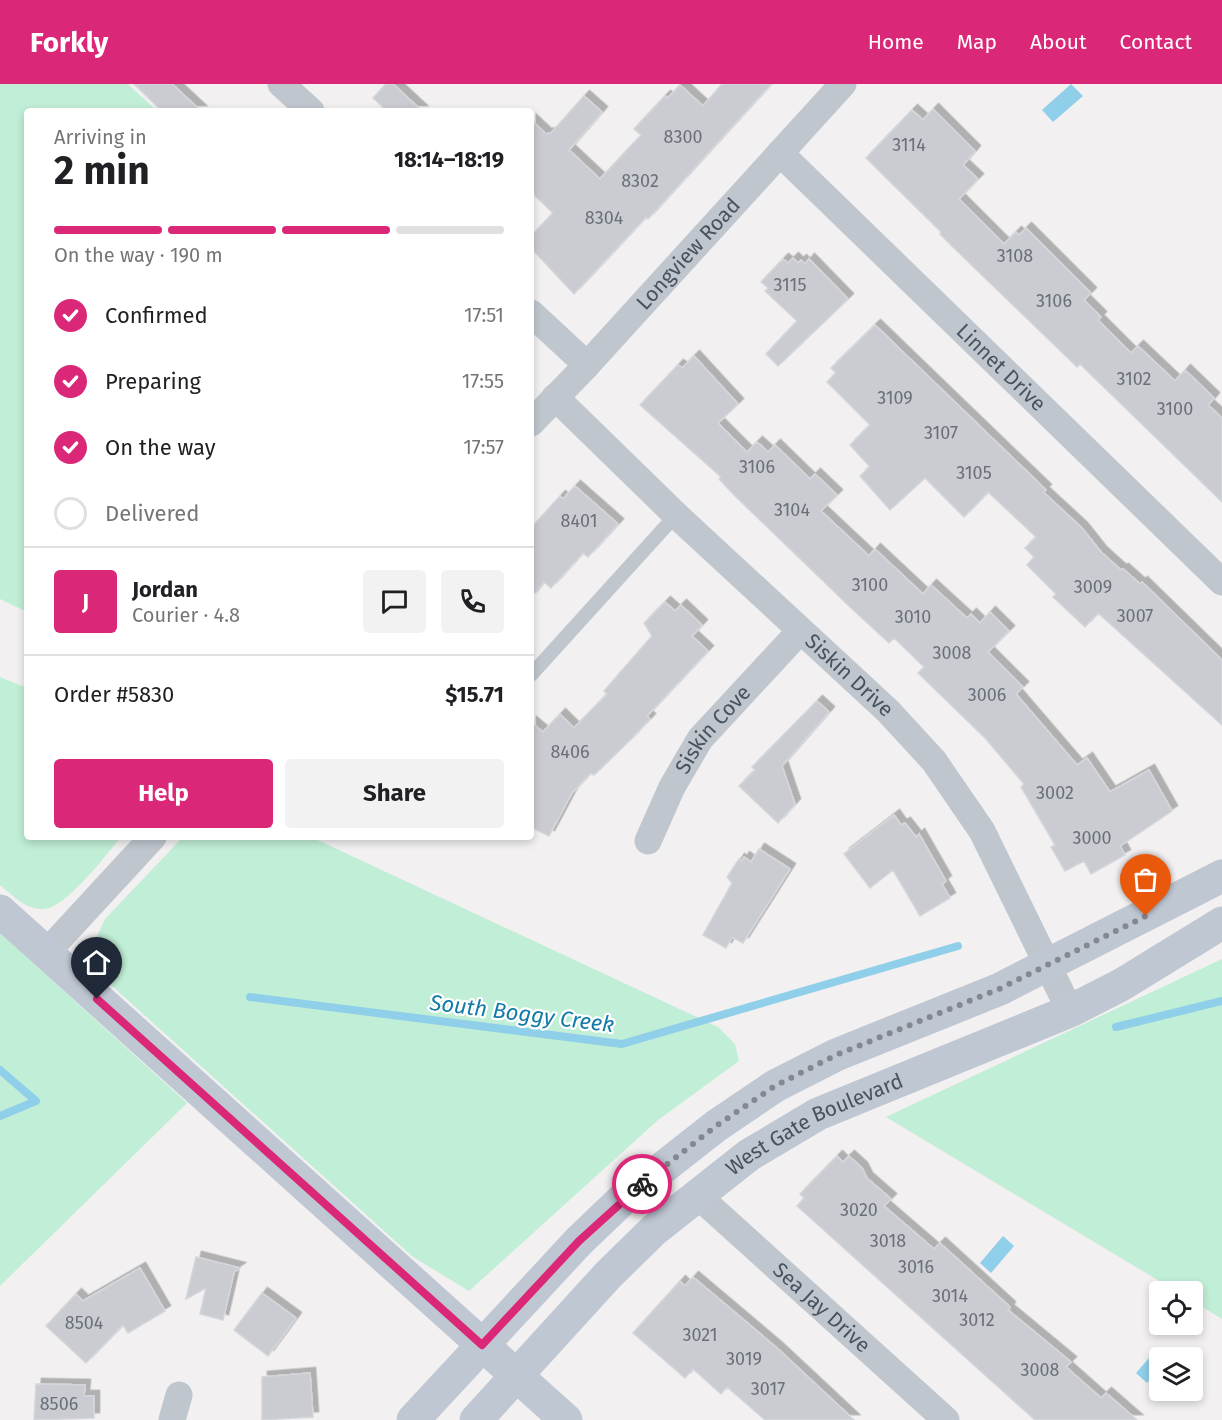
<!DOCTYPE html>
<html lang="en">
<head>
<meta charset="utf-8">
<style>
	body { margin:0; font-family:"Fira Sans",sans-serif; background:#f2f2f2; color:#202124; height:100vh; display:flex; flex-direction:column; font-size:22px; white-space:nowrap }
	* { box-sizing:border-box; margin:0 }
	p { font-size:20px; color:#757577 }
	.icon { flex:none; width:33px; height:33px; fill:none; stroke:currentColor; stroke-width:2; stroke-linecap:round; stroke-linejoin:round }
	.map { position:relative; flex:1; overflow:hidden }
	.details { position:absolute; left:24px; top:24px; width:510px; height:732px; display:flex; flex-direction:column; background:#fff; border-radius:6px; box-shadow:0 3px 9px #0003 }
	.details>* { flex:none }
	.controls { position:absolute; left:1149px; top:1197px; display:grid; gap:12px }
	.controls a { display:grid; place-items:center; width:54px; height:54px; border-radius:6px; background:#fff; box-shadow:0 3px 9px #0003; font-size:30px }
	.pin { position:absolute; display:grid; place-items:center; width:51px; height:51px; color:#fff; margin:-62px -26px; border-radius:50% 50% 50% 0; rotate:-45deg; box-shadow:0 0 6px #0007 }
	.pin .icon { rotate:45deg }
	.courier { position:absolute; display:grid; place-items:center; width:60px; height:60px; margin:-30px; border:4px solid #db2777; border-radius:50%; background:#fff; color:#222; box-shadow:0 2px 8px #0007 }
	.head em { font-style:normal; font-weight:700 }
	.head div { display:flex; flex-direction:column-reverse }
	.head { display:flex; align-items:center; justify-content:space-between; height:102px; padding:0 30px }
	h1 { font-size:39px; font-weight:700; line-height:45px }
	.bar { display:grid; grid-template-columns:repeat(4,1fr); gap:9px 6px; align-content:center; height:72px; padding:0 30px }
	.bar i { height:8px; border-radius:4px; background:#e0e0e0 }
	.bar .current { background:#db2777 }
	.bar p { grid-column:span 4 }
	.line { display:flex; align-items:center; gap:15px; padding:0 30px; border-top:2px solid #e0e0e0 }
	.line div { flex:1 }
	.round { display:grid; place-items:center; flex:none; width:63px; height:63px; border-radius:6px; background:#f2f2f2 }
	ol { padding:0 30px; list-style:none }
	li { display:flex; align-items:center; gap:18px; height:66px }
	li p { margin-inline-start:auto }
	li .icon { padding:6px; border-radius:50%; background:#db2777; color:#fff; stroke-width:4 }
	li:last-child { color:#757577 }
	li i { width:33px; height:33px; border:3px solid #e0e0e0; border-radius:50% }
	.primary-button { display:flex; gap:12px; margin-top:auto; padding:12px 30px }
	.primary-button a { flex:1; height:69px; border-radius:6px; background:#db2777; color:#fff; font-size:24px; font-weight:700; line-height:69px; text-align:center }
	.primary-button a+a { background:#f2f2f2; color:#202124 }
	header { display:flex; align-items:center; gap:36px; box-sizing:border-box; height:84px; padding:0 30px; background:#db2777; color:#fff }
	header strong { font-size:28px }
	nav { display:flex; gap:33px; margin-inline-start:auto; font-size:21px }
	.map>svg:first-child { display:block }
	.green { fill:#c1eed6 }
	.water { fill:#90cfe9 }
	.lines { fill:none; stroke-linecap:round; stroke-linejoin:round }
	.stream { stroke:#90cfe9; stroke-width:8 }
	.building { fill:#caccd2; stroke:#d4d6db; stroke-width:1.5; filter:url(#shadow) }
	.lane { stroke:#bfc6ce; stroke-width:14 }
	.street { stroke:#bfc6ce; stroke-width:27 }
	.secondary { stroke:#bfc7d3; stroke-width:33 }
	.done { stroke:#848990; stroke-width:6; stroke-dasharray:0 10.8 }
	.route { stroke:#db2777; stroke-width:8 }
	.labels { text-anchor:middle; stroke-width:4.5; stroke-linejoin:round; paint-order:stroke }
	.number-label { font-size:18px; fill:#69707a }
	.street-label { font-size:21px; fill:#49525d; stroke:#fff }
	.water-label { font-size:22px; font-style:italic; fill:#127ba7; stroke:#fff }
</style>
</head>
<body>
<header>
<strong>Forkly</strong>
<nav><a>Home</a><a>Map</a><a>About</a><a>Contact</a></nav>
</header>
<div class="map">
<svg width="1222" height="1336" viewBox="0 0 1222 1336">
	<defs>
		<filter id="shadow"><feDropShadow dx="5.5" dy="-5.5" stdDeviation="0" flood-color="#0004"/></filter>
	</defs>
	<rect width="100%" height="100%" fill="#f2f0f0"/>
	<path class="green" d="M 0,0 L 128,0 L 157,27 L 27,27 L 27,528 L 0,515 Z
		M 0,593 L 27,604 L 27,753 L 121,753 C 107,770 66,824 44,825 C 26,826 12,811 0,801 Z
		M 183,753 L 311,753 L 718,943 L 735,960 L 739,977 L 658,1036 L 469,1207 L 413,1173 L 102,893 L 91,865 L 105,835 Z
		M 0,849 L 187,1019 L 0,1202 Z
		M 1222,875 L 1222,1235 L 1193,1217 L 1192,1208 L 1176,1207 L 886,1033 Z"/>
	<path class="water" d="M 1071,0 L 1083,12 L 1053,38 L 1042,26 Z
		M 1003,1152 L 1014,1162 L 991,1189 L 980,1179 Z
		M 1157,1265 L 1167,1273 L 1160,1274 L 1159,1285 L 1147,1299 L 1136,1289 Z"/>
	<g class="lines">
		<path class="stream" d="M 250,913 L 622,960 L 958,862
			M 1116,943 L 1222,917
			M 0,986 L 36,1017 L 0,1032"/>
	</g>
	<path class="building" d="M 134,0 L 172,0 L 201,27 L 162,27 Z
		M 386,0 L 393,0 L 422,27 L 387,27 L 373,14 Z
		M 722,0 L 771,0 L 648,135 L 646,133 L 574,210 L 531,164 L 531,152 L 553,129 L 531,108 L 531,36 L 546,50 L 551,49 L 584,12 L 602,28 L 569,66 L 600,95 L 641,51 L 634,45 L 665,12 L 668,14 L 680,1 L 703,22 Z
		M 933,25 L 975,67 L 963,81 L 978,95 L 959,115 L 1004,160 L 1016,148 L 1019,151 L 1026,144 L 1091,209 L 1084,216 L 1101,233 L 1098,236 L 1131,269 L 1138,262 L 1175,297 L 1185,286 L 1214,314 L 1208,321 L 1222,334 L 1222,418 L 1080,280 L 1077,283 L 957,167 L 940,150 L 941,148 L 866,74 L 912,26 L 923,36 Z
		M 793,174 L 798,179 L 801,176 L 805,180 L 809,175 L 848,215 L 778,282 L 766,270 L 797,237 L 765,207 L 768,204 L 761,198 L 783,175 L 788,179 Z
		M 875,241 L 1046,406 L 1043,408 L 1082,444 L 1101,468 L 1121,486 L 1123,485 L 1140,500 L 1142,498 L 1222,576 L 1222,641 L 1098,529 L 1085,543 L 1053,513 L 1056,510 L 1027,481 L 1034,473 L 1025,464 L 1036,453 L 988,408 L 964,433 L 925,394 L 890,426 L 860,392 L 870,383 L 850,361 L 870,341 L 827,298 L 836,289 L 831,284 Z
		M 694,272 L 738,320 L 718,339 L 747,368 L 757,358 L 768,368 L 775,361 L 810,395 L 815,390 L 837,411 L 821,427 L 869,472 L 875,465 L 923,510 L 931,501 L 967,534 L 971,530 L 980,539 L 990,528 L 1009,547 L 988,568 L 1023,603 L 1016,610 L 1077,681 L 1087,674 L 1110,708 L 1149,686 L 1172,727 L 1120,762 L 1125,771 L 1091,790 L 1084,777 L 1065,787 L 1051,763 L 1055,761 L 1021,703 L 1024,700 L 985,654 L 918,589 L 924,583 L 894,554 L 889,559 L 851,524 L 735,412 L 719,395 L 721,393 L 640,321 L 678,281 L 682,284 Z
		M 575,402 L 618,440 L 588,473 L 583,469 L 551,504 L 544,498 L 531,513 L 531,444 L 560,412 L 563,415 Z
		M 665,518 L 675,527 L 681,521 L 702,541 L 692,552 L 708,567 L 647,632 L 650,635 L 632,654 L 594,691 L 591,689 L 572,709 L 549,752 L 531,743 L 531,638 L 543,648 L 560,630 L 574,644 L 607,610 L 604,607 L 652,552 L 644,539 Z
		M 817,617 L 829,628 L 782,682 L 795,720 L 778,739 L 739,702 L 755,686 L 752,683 Z
		M 894,731 L 901,741 L 905,739 L 916,753 L 919,750 L 946,797 L 942,800 L 950,814 L 920,832 L 893,786 L 870,804 L 844,770 Z
		M 759,765 L 790,785 L 743,859 L 732,853 L 726,864 L 703,851 L 732,799 L 727,793 L 739,775 L 742,777 L 744,773 L 751,778 Z
		M 837,1072 L 843,1078 L 849,1072 L 862,1084 L 867,1094 L 891,1115 L 884,1122 L 934,1165 L 940,1159 L 1010,1223 L 1008,1226 L 1071,1278 L 1066,1283 L 1101,1314 L 1106,1309 L 1137,1336 L 1035,1336 L 797,1122 L 804,1114 L 800,1110 Z
		M 196,1173 L 240,1184 L 234,1188 L 223,1236 L 200,1230 L 206,1204 L 186,1215 Z
		M 140,1184 L 165,1227 L 128,1249 L 123,1241 L 86,1279 L 46,1242 L 76,1210 L 83,1217 Z
		M 693,1193 L 777,1264 L 854,1336 L 765,1336 L 727,1303 L 721,1310 L 693,1285 L 685,1294 L 633,1249 L 680,1197 L 685,1202 Z
		M 262,1209 L 296,1234 L 268,1272 L 234,1246 Z
		M 310,1289 L 313,1333 L 262,1336 L 262,1293 Z
		M 36,1300 L 85,1301 L 84,1312 L 94,1312 L 94,1334 L 34,1336 Z"/>
	<g class="lines">
		<path class="lane" d="M 531,591 L 676,431"/>
		<g class="street">
			<path d="M 281,0 L 311,27"/>
			<path id="s1" d="M 780,69 L 1222,498"/>
			<path d="M 531,229 L 587,281"/>
			<path id="s2" d="M 555,313 L 676,431 L 888,627 L 934,677 L 982,747 L 1070,927"/>
			<path id="s3" d="M 531,339 L 587,281 L 843,0"/>
			<path id="s4" d="M 648,757 L 672,703 L 700,655 L 800,547"/>
			<path d="M 46,869 L 153,753"/>
			<path id="s5" d="M 697,1111 L 946,1336"/>
			<path d="M 172,1336 L 179,1311"/>
		</g>
		<g class="secondary">
			<path d="M 0,827 L 566,1336"/>
			<path d="M 413,1336 L 579,1157 L 623,1115 L 716,1042 L 775,1002 L 836,971 L 1000,905 L 1222,792"/>
			<path id="s6" d="M 476,1336 L 609,1190 L 654,1146 L 749,1071 L 818,1030 L 1070,927 L 1121,901 L 1222,839"/>
		</g>
	</g>
	<g class="lines">
		<path class="done" d="M 642,1100 L 716,1042 L 775,1002 L 836,971 L 999,905 L 1146,832"/>
		<path class="route" d="M 97,915 L 482,1261 L 579,1157 L 642,1100"/>
	</g>
	<g class="labels">
		<g class="number-label">
			<text x="683" y="59">8300</text>
			<text x="909" y="67">3114</text>
			<text x="640" y="103">8302</text>
			<text x="604" y="140">8304</text>
			<text x="1015" y="178">3108</text>
			<text x="790" y="207">3115</text>
			<text x="1054" y="223">3106</text>
			<text x="1134" y="301">3102</text>
			<text x="895" y="320">3109</text>
			<text x="1175" y="331">3100</text>
			<text x="941" y="355">3107</text>
			<text x="757" y="389">3106</text>
			<text x="974" y="395">3105</text>
			<text x="792" y="432">3104</text>
			<text x="579" y="443">8401</text>
			<text x="870" y="507">3100</text>
			<text x="1093" y="509">3009</text>
			<text x="1135" y="538">3007</text>
			<text x="913" y="539">3010</text>
			<text x="952" y="575">3008</text>
			<text x="987" y="617">3006</text>
			<text x="570" y="674">8406</text>
			<text x="1055" y="715">3002</text>
			<text x="1092" y="760">3000</text>
			<text x="859" y="1132">3020</text>
			<text x="888" y="1163">3018</text>
			<text x="916" y="1189">3016</text>
			<text x="950" y="1218">3014</text>
			<text x="977" y="1242">3012</text>
			<text x="84" y="1245">8504</text>
			<text x="700" y="1257">3021</text>
			<text x="744" y="1281">3019</text>
			<text x="1040" y="1292">3008</text>
			<text x="768" y="1311">3017</text>
			<text x="59" y="1326">8506</text>
		</g>
		<g class="street-label">
			<text dy="7" stroke="none"><textPath href="#s3" startOffset="231">Longview Road</textPath></text>
			<text dy="7" stroke="none"><textPath href="#s1" startOffset="308">Linnet Drive</textPath></text>
			<text dy="7" stroke="none"><textPath href="#s2" startOffset="405">Siskin Drive</textPath></text>
			<text dy="7" stroke="none"><textPath href="#s4" startOffset="130">Siskin Cove</textPath></text>
			<text dy="7" stroke="none"><textPath href="#s6" startOffset="454">West Gate Boulevard</textPath></text>
			<text dy="7" stroke="none"><textPath href="#s5" startOffset="168">Sea Jay Drive</textPath></text>
		</g>
		<g class="water-label">
			<text transform="translate(522 929) rotate(7)" y="8">South Boggy Creek</text>
		</g>
	</g>
</svg>
<div class="controls">
<a><svg class="icon" aria-label="locate" viewBox="0 0 24 24"><circle cx="12" cy="12" r="6"/><path d="M12 2v4M12 18v4M2 12h4M18 12h4"/></svg></a>
<a><svg class="icon" aria-label="layers" viewBox="0 0 24 24"><path d="M12 4l9 5-9 5-9-5zM3 14l9 5 9-5"/></svg></a>
</div>
<div class="pin" style="left:1146px;top:832px;background:#ea580c"><svg class="icon" aria-label="bag" viewBox="0 0 24 24"><path d="M5 8h14l-1 12H6zM9 8a3 3 0 0 1 6 0"/></svg></div>
<div class="pin" style="left:97px;top:915px;background:#1f2937"><svg class="icon" aria-label="home" viewBox="0 0 24 24"><path d="M3 11l9-7 9 7M6 9v11h12V9"/></svg></div>
<div class="courier" style="left:642px;top:1100px"><svg class="icon" aria-label="bike" viewBox="0 0 24 24"><circle cx="6" cy="16" r="4"/><circle cx="18" cy="16" r="4"/><path d="M6 16l4-8h5l3 8M10 8l3 8H6M13 5h3"/></svg></div>
<section class="details">
<div class="head"><div><h1>2 min</h1><p>Arriving in</p></div><em>18:14–18:19</em></div>
<div class="bar"><i class="current"></i><i class="current"></i><i class="current"></i><i></i><p>On the way · 190 m</p></div>
<ol>
<li><svg class="icon" aria-label="check" viewBox="0 0 24 24"><path d="M5 12l5 5 9-10"/></svg>Confirmed<p>17:51</p></li>
<li><svg class="icon" aria-label="check" viewBox="0 0 24 24"><path d="M5 12l5 5 9-10"/></svg>Preparing<p>17:55</p></li>
<li><svg class="icon" aria-label="check" viewBox="0 0 24 24"><path d="M5 12l5 5 9-10"/></svg>On the way<p>17:57</p></li>
<li><i></i>Delivered</li>
</ol>
<div class="line" style="height:108px"><b class="round" style="background:#db2777;color:#fff">J</b><div><b>Jordan</b><p>Courier · 4.8</p></div><a class="round"><svg class="icon" aria-label="chat" viewBox="0 0 24 24"><path d="M4 5h16v11H9l-5 4z"/></svg></a><a class="round"><svg class="icon" aria-label="phone" viewBox="0 0 24 24"><path d="M5 4h4l2 5-3 2q2 4 5 5l2-3 5 2v4C11 20 4 13 5 4z"/></svg></a></div>
<div class="line" style="height:78px"><div>Order #5830</div><b>$15.71</b></div>
<div class="primary-button"><a>Help</a><a>Share</a></div>
</section>
</div>
</body>
</html>
